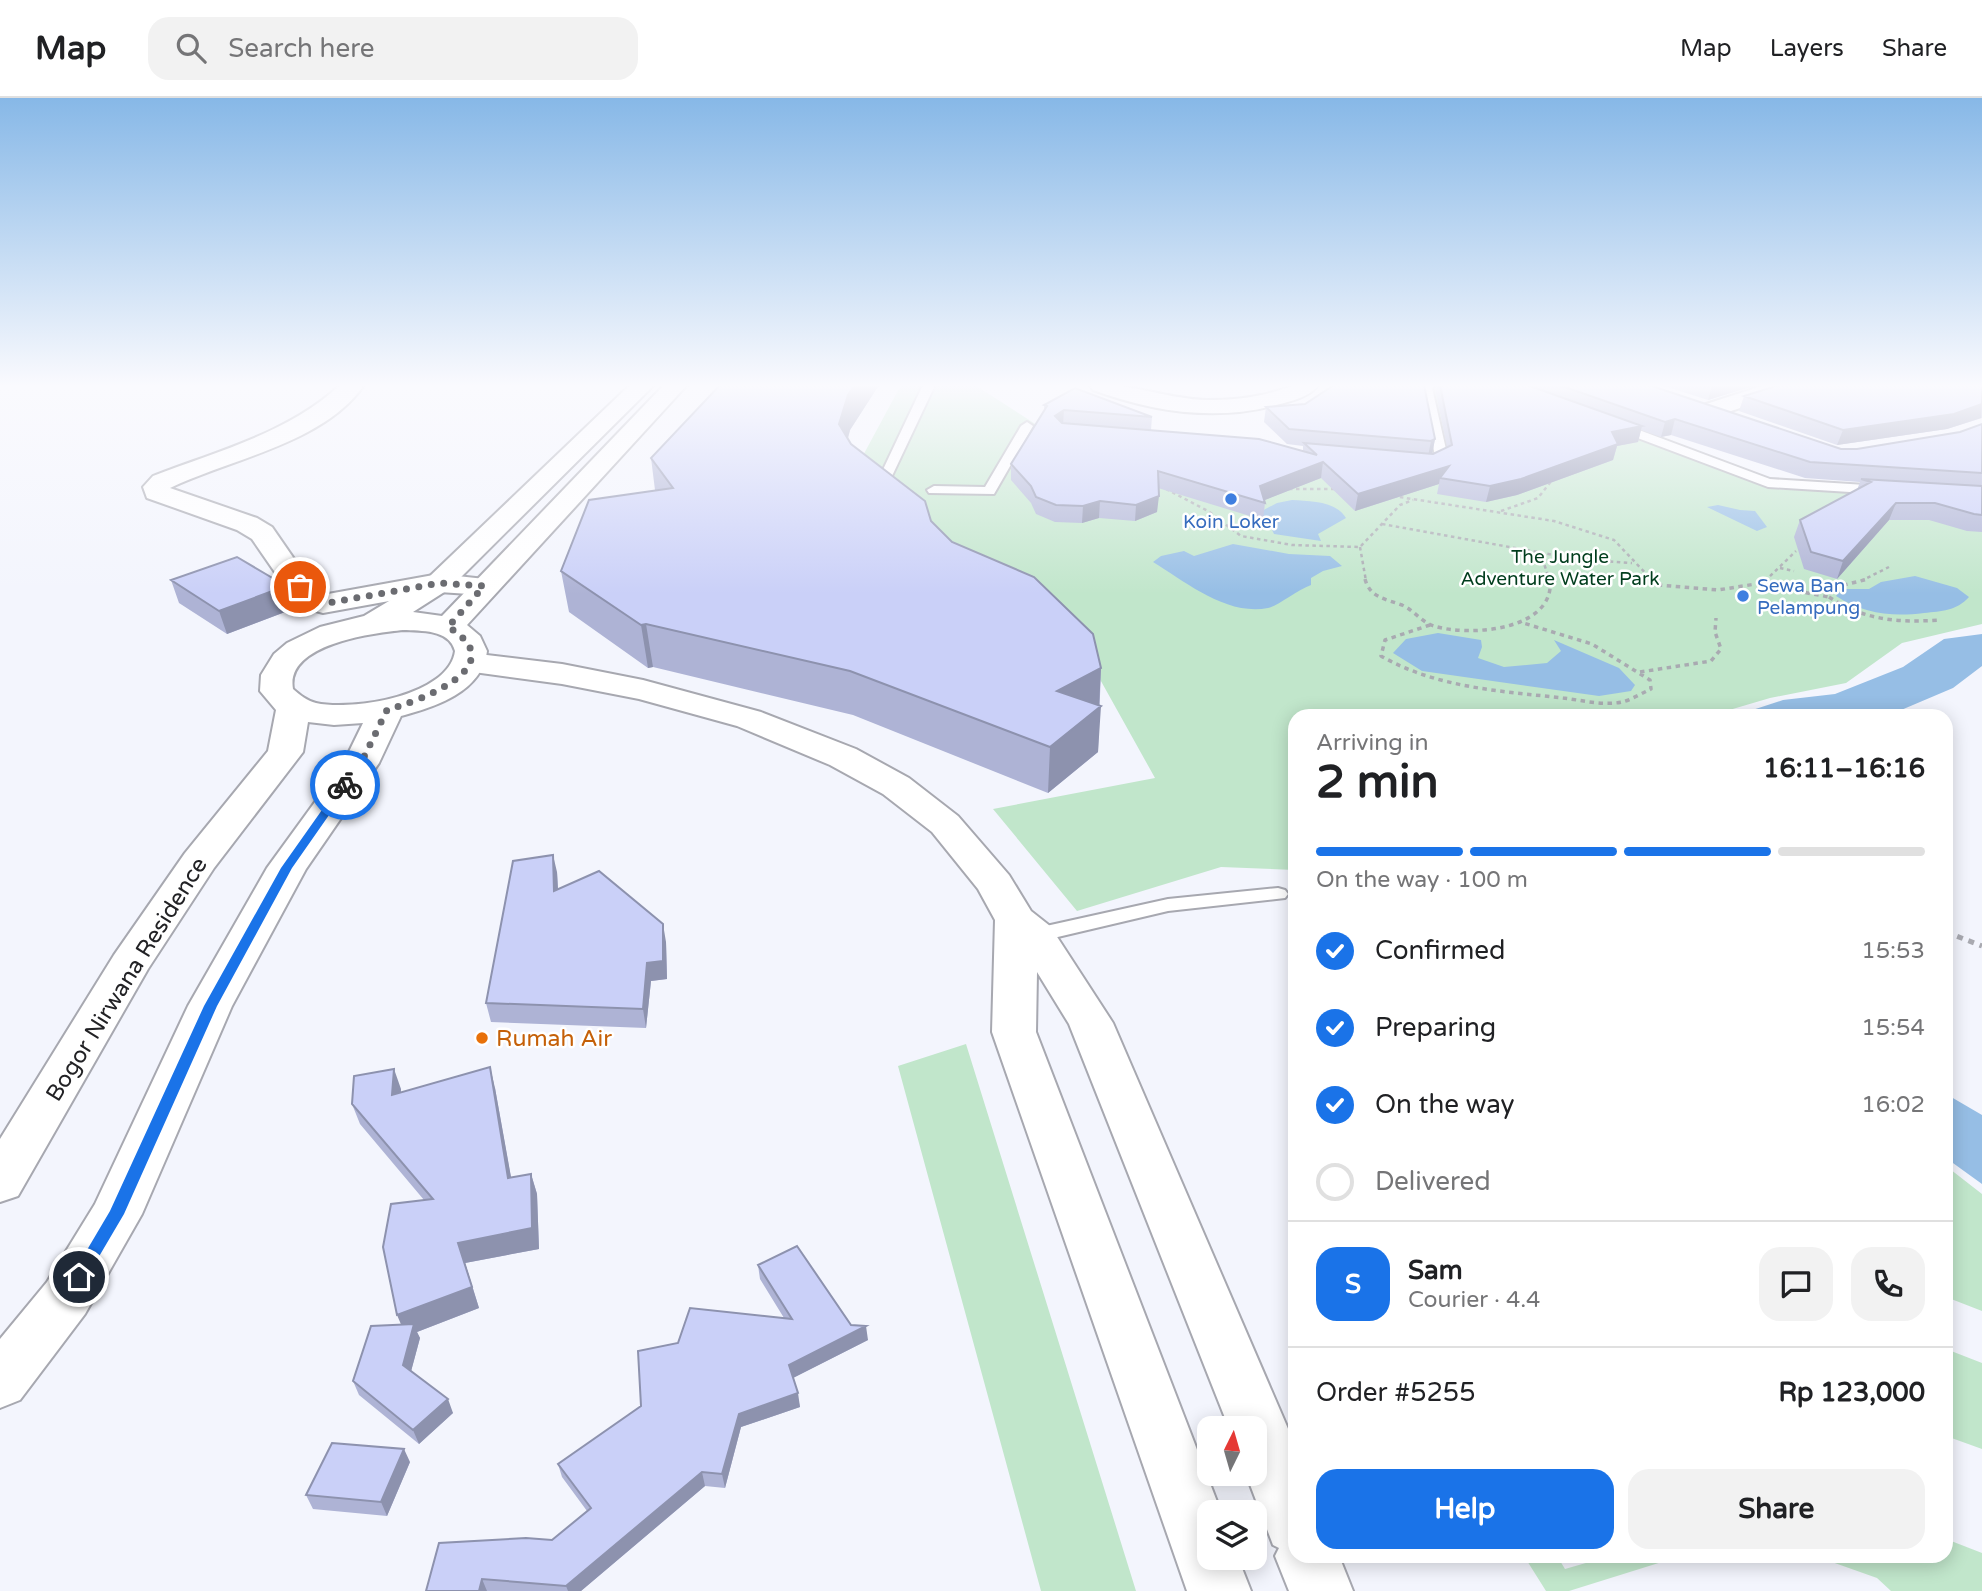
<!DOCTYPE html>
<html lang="en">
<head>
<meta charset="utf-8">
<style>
	body { margin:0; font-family:"Varela Round",sans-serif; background:#f2f2f2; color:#202124; height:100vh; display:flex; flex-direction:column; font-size:26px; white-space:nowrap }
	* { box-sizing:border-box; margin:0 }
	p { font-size:23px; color:#757577 }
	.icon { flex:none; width:38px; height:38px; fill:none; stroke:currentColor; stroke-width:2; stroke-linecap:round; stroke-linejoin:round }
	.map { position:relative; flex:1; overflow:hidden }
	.side { position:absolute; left:1288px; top:611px; width:665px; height:854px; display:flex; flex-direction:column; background:#fff; border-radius:21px; box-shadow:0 4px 18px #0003 }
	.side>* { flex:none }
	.needle { width:46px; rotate:5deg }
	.fabs { position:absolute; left:1197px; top:1318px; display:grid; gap:14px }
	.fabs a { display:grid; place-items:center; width:70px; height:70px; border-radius:14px; background:#fff; box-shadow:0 4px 18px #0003; font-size:35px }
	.pin { position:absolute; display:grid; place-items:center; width:60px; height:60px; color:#fff; margin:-30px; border:4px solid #fff; border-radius:50%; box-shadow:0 2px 7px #0007 }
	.courier { position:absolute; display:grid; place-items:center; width:70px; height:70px; margin:-35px; border:5px solid #1a73e8; border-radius:50%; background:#fff; color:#222; box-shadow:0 2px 9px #0007 }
	.overview em { font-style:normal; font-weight:700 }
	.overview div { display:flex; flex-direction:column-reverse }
	.overview { display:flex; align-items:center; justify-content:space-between; height:119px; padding:0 28px }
	h1 { font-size:46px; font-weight:700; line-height:52px }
	.bar { display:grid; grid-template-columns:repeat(4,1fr); gap:10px 7px; align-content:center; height:84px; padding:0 28px }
	.bar i { height:9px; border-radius:5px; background:#e0e0e0 }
	.bar .on { background:#1a73e8 }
	.bar p { grid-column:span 4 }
	.line { display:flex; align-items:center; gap:18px; padding:0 28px; border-top:2px solid #e0e0e0 }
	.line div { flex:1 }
	.round { display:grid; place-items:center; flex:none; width:74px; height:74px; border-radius:21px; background:#f2f2f2 }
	ol { padding:0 28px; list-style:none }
	li { display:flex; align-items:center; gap:21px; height:77px }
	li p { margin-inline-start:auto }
	li .icon { padding:7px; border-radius:50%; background:#1a73e8; color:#fff; stroke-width:4 }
	li:last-child { color:#757577 }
	li i { width:38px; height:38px; border:4px solid #e0e0e0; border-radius:50% }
	.action { display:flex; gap:14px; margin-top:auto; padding:14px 28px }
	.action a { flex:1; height:80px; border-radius:21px; background:#1a73e8; color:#fff; font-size:28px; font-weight:700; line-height:80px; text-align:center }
	.action a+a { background:#f2f2f2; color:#202124 }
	header { display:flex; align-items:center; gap:42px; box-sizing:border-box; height:98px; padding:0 35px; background:#fff; border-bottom:2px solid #e0e0e0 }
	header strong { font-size:33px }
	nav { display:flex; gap:38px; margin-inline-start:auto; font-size:24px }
	.search { width:490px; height:63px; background:#f2f2f2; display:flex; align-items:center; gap:18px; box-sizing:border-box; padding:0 24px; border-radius:21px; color:#757577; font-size:26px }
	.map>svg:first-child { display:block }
	.green { fill:#c1e6cb }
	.water { fill:#96bee5 }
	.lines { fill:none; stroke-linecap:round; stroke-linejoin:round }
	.lane-casing { stroke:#a7a8b0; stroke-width:4 }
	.street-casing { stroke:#a7a8b0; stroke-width:4 }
	.secondary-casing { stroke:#a7a8b0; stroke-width:4 }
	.path-far2 { stroke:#a9aab1; stroke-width:2.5; stroke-dasharray:3.5 3.5; stroke-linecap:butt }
	.path-far1 { stroke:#a9aab1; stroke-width:3.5; stroke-dasharray:4.5 4.5; stroke-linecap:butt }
	.path { stroke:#a9aab1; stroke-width:5; stroke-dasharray:6 6; stroke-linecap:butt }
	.lane { fill:#fff; fill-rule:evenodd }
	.street { fill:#fff; fill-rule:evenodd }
	.secondary { fill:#fff; fill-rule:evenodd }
	.wall { fill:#aeb3d5 }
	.shaded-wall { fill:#8d92ae }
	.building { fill:#cad0f8; stroke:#8d92ae; stroke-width:2 }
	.route { fill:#1a73e8 }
	.done { stroke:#6b6c71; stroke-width:7; stroke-dasharray:0 12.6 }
	.shop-dot { fill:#3f7fe0; stroke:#fff; stroke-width:2.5 }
	.food-dot { fill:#e8710a; stroke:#fff; stroke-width:2.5 }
	.labels { text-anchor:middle; stroke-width:5; stroke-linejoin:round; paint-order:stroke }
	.far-shop-label { font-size:19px; fill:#366cbe; stroke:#fff }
	.far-park-label { font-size:19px; fill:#003d1d; stroke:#fff }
	.street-label { font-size:23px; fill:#222225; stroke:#fff }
	.food-label { font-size:23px; fill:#c56008; stroke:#fff; text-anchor:start }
</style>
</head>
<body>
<header>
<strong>Map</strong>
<div class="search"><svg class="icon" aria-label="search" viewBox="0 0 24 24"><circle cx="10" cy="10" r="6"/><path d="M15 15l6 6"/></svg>Search here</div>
<nav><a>Map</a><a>Layers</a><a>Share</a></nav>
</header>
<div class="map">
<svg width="1982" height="1493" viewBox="0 0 1982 1493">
	<rect width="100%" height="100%" fill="#f3f5fd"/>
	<path class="green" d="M 901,287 L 975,287 L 1040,329 L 1446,370 L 1434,288 L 1503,292 L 1773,391 L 1982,401 L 1982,526 L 1902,545 L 1846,585 L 1770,600 L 1709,618 L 1295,618 L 1295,772 L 1221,769 L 1077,813 L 993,711 L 1155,680 L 1092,567 L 853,376 Z
		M 966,946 L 1136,1493 L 1041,1493 L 898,968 Z
		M 1946,1068 L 1982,1096 L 1982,1213 L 1946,1199 Z
		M 1946,1251 L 1982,1265 L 1982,1351 L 1946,1338 Z
		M 1946,1441 L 1982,1455 L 1982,1493 L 1891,1493 L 1877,1480 L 1815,1458 L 1946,1458 Z
		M 1524,1458 L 1557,1458 L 1565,1471 L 1610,1458 L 1681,1458 L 1569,1493 L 1546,1493 Z"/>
	<path class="water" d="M 1292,402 C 1310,403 1336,403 1346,420 L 1318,436 L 1321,443 L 1274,436 L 1269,426 L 1259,421 L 1256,416 L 1277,405 Z
		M 1718,407 L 1740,412 L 1755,413 L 1767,429 L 1757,433 L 1707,409 Z
		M 1233,446 L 1289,456 L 1330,458 L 1342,468 L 1323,473 L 1311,480 L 1311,487 C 1297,492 1278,508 1268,510 C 1226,518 1186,484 1153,464 L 1161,458 L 1184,453 L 1194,458 Z
		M 1915,478 L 1957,490 L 1969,499 C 1956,513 1942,513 1924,515 C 1892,519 1864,516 1836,498 L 1841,491 L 1869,491 L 1881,484 Z
		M 1438,535 L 1481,542 L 1482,549 L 1478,560 L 1504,569 L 1547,565 L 1561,553 L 1554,542 L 1619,570 L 1635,587 L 1631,593 L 1599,598 L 1422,573 L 1393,555 L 1406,541 Z
		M 1982,536 L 1982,568 L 1953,590 L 1887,618 L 1734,618 L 1783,602 L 1835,596 L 1903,569 L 1944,541 Z
		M 1946,996 L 1982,1017 L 1982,1086 L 1946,1060 Z"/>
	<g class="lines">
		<defs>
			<path id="lane" d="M 923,287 L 935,287 L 892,378 L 892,384 L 903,393 L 901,396 L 891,396 L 880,385 L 880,378 Z
				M 1421,287 L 1435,287 L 1432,290 L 1448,360 L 1430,368 L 1422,368 L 1422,362 L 1435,358 Z
				M 1615,323 L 1770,381 L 1882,388 L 1889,392 L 1882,396 L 1768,389 L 1611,330 L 1609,327 Z
				M 1027,324 L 1033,328 L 994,396 L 929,395 L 927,392 L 934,388 L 985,389 L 1021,328 Z
				M 1278,790 L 1285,792 L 1288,796 L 1285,800 L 1168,813 L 1028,846 L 1021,844 L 1018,839 L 1021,834 L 1028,832 L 1168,801 Z"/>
			<path id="street" d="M 340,287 L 364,287 C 324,345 231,361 170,390 L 257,420 L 272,429 L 310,484 L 328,496 L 439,476 L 494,482 L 499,488 L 494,494 L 484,497 L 439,494 L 323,515 L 312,512 L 290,496 L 252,441 L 237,432 L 147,400 L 143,389 L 153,378 C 217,353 289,335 340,287 Z
				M 1090,287 C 1129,284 1167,301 1207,302 C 1225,302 1244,301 1261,297 C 1285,292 1291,285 1318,287 C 1311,298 1293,303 1280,306 C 1217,324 1153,314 1093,292 Z
				M 1765,287 L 1797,287 L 1794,292 L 1716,318 L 1700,318 L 1696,313 L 1700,308 Z
				M 470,555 L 562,566 L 643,582 L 761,614 L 856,651 L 909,680 L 958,718 L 1009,777 L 1031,813 L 1050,828 L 1113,925 L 1295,1347 L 1295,1458 L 1339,1458 L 1353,1493 L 1289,1493 L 1275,1458 L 1279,1450 L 1273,1447 L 1246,1376 L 1255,1376 L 1255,1330 L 1229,1330 L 1069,926 L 1037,874 L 1036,934 L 1221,1414 L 1209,1414 L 1209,1460 L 1238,1460 L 1251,1493 L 1187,1493 L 992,934 L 995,822 L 978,791 L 932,734 L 883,696 L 830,667 L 737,628 L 639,601 L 562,586 L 459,572 L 454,565 L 459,558 Z"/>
			<path id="secondary" d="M 630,287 L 654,287 L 449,491 L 413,514 L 442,518 L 664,287 L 687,287 L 467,527 L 480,538 L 487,553 C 482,594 435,609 401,618 L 379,665 L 306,771 L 232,908 L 142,1116 L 85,1216 L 20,1302 L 0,1310 L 0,1241 L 47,1184 L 95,1106 L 188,908 L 267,770 L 344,664 L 363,625 L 334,627 L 308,624 L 303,654 L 214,770 L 148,871 L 18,1098 L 0,1104 L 0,1041 L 114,857 L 185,755 L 268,653 L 276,612 L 260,593 L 261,577 L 274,556 L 287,545 L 320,529 L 364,518 L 429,479 ZM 403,532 C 421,533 449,531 455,553 C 449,598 353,613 316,605 C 307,603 300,597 293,591 C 285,546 373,535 403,532 Z"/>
		</defs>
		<use href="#lane" class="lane-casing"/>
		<use href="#street" class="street-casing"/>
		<use href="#secondary" class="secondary-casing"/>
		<path class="path-far2" d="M 1166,391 L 1208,413 L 1241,438 L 1292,447 L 1360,449 L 1400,407 L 1413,402
			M 1289,391 L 1336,391
			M 1393,398 L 1554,423 L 1614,442 L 1653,483
			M 1501,413 L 1538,400 L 1553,381
			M 1382,426 L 1576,461 L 1632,465
			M 1360,449 L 1366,483
			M 1540,454 L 1550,483
			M 1780,470 L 1794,473
			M 1765,483 L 1796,453
			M 1861,483 L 1889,469"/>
		<path class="path-far1" d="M 1365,481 C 1370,500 1386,501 1402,507 C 1414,512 1421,524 1434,528 C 1468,539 1556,533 1550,481
			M 1651,481 L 1658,487 L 1718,492 L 1762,485 L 1766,481
			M 1792,485 L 1797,493 L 1829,499 L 1832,490 L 1868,481
			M 1829,499 C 1863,522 1899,525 1939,522
			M 1430,527 L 1385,542 L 1381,558 C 1437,590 1500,593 1563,600 C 1581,602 1603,608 1622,604 C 1631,602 1642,595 1651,591 L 1650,582 L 1592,546 L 1520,524
			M 1640,574 L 1711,563 L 1721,551 L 1715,534 L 1716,520"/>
		<path class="path" d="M 1946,834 L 1982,848"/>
		<use href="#lane" class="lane"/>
		<use href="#street" class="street"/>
		<use href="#secondary" class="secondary"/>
	</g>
	<path class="wall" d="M 720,287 L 879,287 L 850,332 L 848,341 L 851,346 L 931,423 L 952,444 L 1101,570 L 1098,654 L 1048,695 L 853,617 L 653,569 L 648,570 L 569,514 L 561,473 L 655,392 L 651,360 Z
		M 1436,287 L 1649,287 L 1841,351 L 1857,351 L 1960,334 L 1982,326 L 1982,434 L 1967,433 L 1929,422 L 1889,422 L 1837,481 L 1804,471 L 1794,439 L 1800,422 L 1857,392 L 1860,384 L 1805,380 L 1671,337 L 1661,339 L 1641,332 L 1638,344 L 1617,348 L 1613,362 L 1517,397 L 1486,404 L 1437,396 L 1439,386 L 1355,413 L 1321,380 L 1264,402 L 1265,405 L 1263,422 L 1158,390 L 1157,414 L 1135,423 L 1099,420 L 1082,425 L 1055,424 L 1036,416 L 1031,405 L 1011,382 L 1011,366 L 1044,314 L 1044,307 L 1152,319 L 1151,332 L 1303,353 L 1303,348 L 1287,346 L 1264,324 L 1266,309 L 1435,341 L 1432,356 L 1447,349 L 1435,291 Z
		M 1661,287 L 1757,287 L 1708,302 Z
		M 1982,287 L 1982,320 L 1947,331 L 1837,347 L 1739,313 L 1744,298 Z
		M 171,482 L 286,488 L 293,511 L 227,536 L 179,505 Z
		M 557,774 L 558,791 L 666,844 L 667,881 L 651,883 L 646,930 L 491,924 L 486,905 Z
		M 495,990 L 511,1080 L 531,1076 L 537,1096 L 539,1151 L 465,1165 L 479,1210 L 417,1234 L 420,1240 L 411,1273 L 453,1315 L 419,1346 L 359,1297 L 353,1283 L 401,1227 L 424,1102 L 360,1026 L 352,1006 L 401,991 L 401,995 Z
		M 758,1167 L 851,1227 L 868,1242 L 793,1280 L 800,1309 L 741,1329 L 725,1390 L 705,1388 L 581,1493 L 426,1493 L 552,1442 L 587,1413 L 562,1379 L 558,1366 L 641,1308 L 678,1245 L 784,1220 L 760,1181 Z
		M 410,1364 L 387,1418 L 313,1411 L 306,1397 Z"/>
	<path class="shaded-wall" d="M 855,287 L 879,287 L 850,332 L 841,363 L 839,326 L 848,297 Z
		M 1712,287 L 1757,287 L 1708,302 Z
		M 1982,306 L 1981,320 L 1947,331 L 1837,347 L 1843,332 Z
		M 1064,312 L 1063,327 L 1055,318 Z
		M 1675,321 L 1671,337 L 1661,339 L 1665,324 Z
		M 1642,328 L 1638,344 L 1617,348 L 1613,362 L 1517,397 L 1486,404 L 1490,388 L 1612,334 Z
		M 1435,341 L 1432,357 L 1428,358 L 1431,343 Z
		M 1323,364 L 1321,380 L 1260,404 L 1260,388 Z
		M 1449,368 L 1440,380 L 1439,386 L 1355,413 L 1358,396 Z
		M 1159,398 L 1157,414 L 1135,423 L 1136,407 Z
		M 1100,403 L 1099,420 L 1082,425 L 1083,408 Z
		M 1896,405 L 1889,422 L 1837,481 L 1843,463 Z
		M 286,488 L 293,511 L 227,536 L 219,513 Z
		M 646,526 L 653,569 L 648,570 L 641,527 Z
		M 1101,570 L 1099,610 L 1101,608 L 1098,654 L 1048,695 L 1050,649 L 1057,593 Z
		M 553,757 L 557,774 L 559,810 L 554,793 Z
		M 663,826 L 666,844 L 667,881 L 651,883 L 646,930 L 643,911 L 647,865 Z
		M 490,969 L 495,990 L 515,1101 L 508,1080 Z
		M 394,971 L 401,991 L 399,1018 L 392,997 Z
		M 531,1076 L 537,1096 L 539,1151 L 465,1165 L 479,1210 L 417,1234 L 420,1240 L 409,1281 L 403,1267 L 406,1238 L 397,1217 L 458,1145 Z
		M 866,1228 L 868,1242 L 791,1281 L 789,1267 Z
		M 798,1295 L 800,1309 L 741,1329 L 725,1390 L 722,1376 L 739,1316 Z
		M 448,1301 L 453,1315 L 419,1346 L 413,1332 Z
		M 404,1351 L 410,1364 L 387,1418 L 381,1404 Z
		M 702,1374 L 705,1388 L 581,1493 L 568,1493 L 566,1488 Z
		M 482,1481 L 487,1493 L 479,1493 Z"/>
	<path class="building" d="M 720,287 L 855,287 L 848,297 L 839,326 L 851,346 L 925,403 L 931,423 L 952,444 L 1034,479 L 1093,536 L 1101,570 L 1057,593 L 1101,608 L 1050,649 L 850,573 L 646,526 L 641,527 L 561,473 L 589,402 L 673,390 L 651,360 Z
		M 1334,287 L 1424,287 L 1435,341 L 1431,343 L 1289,331 L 1266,309 L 1305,306 Z
		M 1440,287 L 1527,287 L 1642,328 L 1612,334 L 1618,346 L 1521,381 L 1490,388 L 1440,380 L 1449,368 L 1358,396 L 1323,364 L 1260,388 L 1265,405 L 1158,373 L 1159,398 L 1136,407 L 1100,403 L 1083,408 L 1056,407 L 1036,399 L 1031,388 L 1011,366 L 1047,308 L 1044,307 L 1075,290 L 1152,319 L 1064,312 L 1055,318 L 1062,325 L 1259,341 L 1317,357 L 1304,345 L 1433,356 L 1452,347 Z
		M 1559,287 L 1649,287 L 1841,351 L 1857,351 L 1960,334 L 1982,326 L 1982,375 L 1810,364 L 1675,321 L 1665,324 Z
		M 1779,287 L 1982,287 L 1982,306 L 1954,316 L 1843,332 L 1744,298 Z
		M 1861,381 L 1982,388 L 1982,417 L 1974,416 L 1935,405 L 1896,405 L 1843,463 L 1811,454 L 1800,422 L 1871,384 Z
		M 237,459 L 286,488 L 219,513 L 171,482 Z
		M 553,757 L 554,793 L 599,773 L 663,826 L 663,863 L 647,865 L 643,911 L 486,905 L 513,763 Z
		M 490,969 L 508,1080 L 531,1076 L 532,1130 L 458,1145 L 472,1189 L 397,1217 L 383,1149 L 391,1106 L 433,1101 L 352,1006 L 354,978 L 394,971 L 392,997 Z
		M 797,1148 L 851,1227 L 866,1228 L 789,1267 L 798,1295 L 739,1316 L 722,1376 L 702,1374 L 566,1488 L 482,1481 L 479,1493 L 426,1493 L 439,1445 L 526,1440 L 552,1442 L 591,1410 L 558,1366 L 641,1308 L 638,1253 L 678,1245 L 690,1210 L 792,1221 L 758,1167 Z
		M 414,1226 L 403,1267 L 448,1301 L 413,1332 L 353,1283 L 371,1228 Z
		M 332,1345 L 404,1351 L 381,1404 L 306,1397 Z"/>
	<linearGradient id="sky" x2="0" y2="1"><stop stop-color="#87b8e7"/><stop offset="0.58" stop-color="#fafafe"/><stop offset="1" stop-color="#fafafe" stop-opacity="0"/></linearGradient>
	<rect width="1982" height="496" fill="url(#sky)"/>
	<path class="route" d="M 341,685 L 350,687 L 292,770 L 217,908 L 124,1116 L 84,1184 L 73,1184 L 71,1179 L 110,1113 L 204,908 L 281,770 Z"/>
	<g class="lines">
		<path class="done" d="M 300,489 L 323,506 L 439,485 L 484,488 L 448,529 C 515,568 421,602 387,612 L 361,665 L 345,687"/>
	</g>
	<g class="shop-dot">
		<circle cx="1231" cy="401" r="7"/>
		<circle cx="1743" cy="498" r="7"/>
	</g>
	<circle class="food-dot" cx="482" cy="940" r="7"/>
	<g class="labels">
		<g class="far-shop-label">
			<text x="1231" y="430">Koin Loker</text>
			<text x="1757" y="494" text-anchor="start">Sewa Ban<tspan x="1757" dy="22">Pelampung</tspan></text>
		</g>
		<g class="far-park-label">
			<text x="1560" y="465">The Jungle<tspan x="1560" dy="22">Adventure Water Park</tspan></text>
		</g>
		<g class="street-label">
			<text transform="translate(126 881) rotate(-58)" y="8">Bogor Nirwana Residence</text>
		</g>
		<g class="food-label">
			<text x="496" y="948">Rumah Air</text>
		</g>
	</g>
</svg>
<div class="fabs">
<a><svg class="needle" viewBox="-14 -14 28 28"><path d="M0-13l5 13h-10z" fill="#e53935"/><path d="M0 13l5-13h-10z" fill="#757577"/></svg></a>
<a><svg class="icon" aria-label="layers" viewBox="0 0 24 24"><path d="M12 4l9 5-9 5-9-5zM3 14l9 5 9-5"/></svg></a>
</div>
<div class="pin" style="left:300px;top:489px;background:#ea580c"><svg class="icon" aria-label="bag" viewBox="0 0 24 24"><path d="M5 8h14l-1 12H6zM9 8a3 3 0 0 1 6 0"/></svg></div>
<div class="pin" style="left:79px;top:1179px;background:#1f2937"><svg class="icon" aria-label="home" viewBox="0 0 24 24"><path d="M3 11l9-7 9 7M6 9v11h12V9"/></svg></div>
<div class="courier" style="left:345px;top:687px"><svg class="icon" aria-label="bike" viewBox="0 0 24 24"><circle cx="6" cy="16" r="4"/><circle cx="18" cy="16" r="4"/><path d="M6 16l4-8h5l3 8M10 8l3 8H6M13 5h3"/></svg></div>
<section class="side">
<div class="overview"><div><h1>2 min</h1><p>Arriving in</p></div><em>16:11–16:16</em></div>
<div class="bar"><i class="on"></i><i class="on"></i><i class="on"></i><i></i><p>On the way · 100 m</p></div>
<ol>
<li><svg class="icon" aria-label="check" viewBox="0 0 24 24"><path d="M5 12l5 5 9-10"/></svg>Confirmed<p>15:53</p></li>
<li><svg class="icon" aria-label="check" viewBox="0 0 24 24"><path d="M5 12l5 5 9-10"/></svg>Preparing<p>15:54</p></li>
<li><svg class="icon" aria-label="check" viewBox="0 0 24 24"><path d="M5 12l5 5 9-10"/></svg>On the way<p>16:02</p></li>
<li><i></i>Delivered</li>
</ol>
<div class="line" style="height:126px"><b class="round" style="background:#1a73e8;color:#fff">S</b><div><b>Sam</b><p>Courier · 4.4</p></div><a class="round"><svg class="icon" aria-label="chat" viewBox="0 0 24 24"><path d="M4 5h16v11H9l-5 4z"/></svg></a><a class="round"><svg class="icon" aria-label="phone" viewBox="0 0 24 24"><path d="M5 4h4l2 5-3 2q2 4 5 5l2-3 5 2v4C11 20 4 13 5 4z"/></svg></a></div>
<div class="line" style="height:91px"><div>Order #5255</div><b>Rp 123,000</b></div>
<div class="action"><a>Help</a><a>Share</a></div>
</section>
</div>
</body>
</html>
